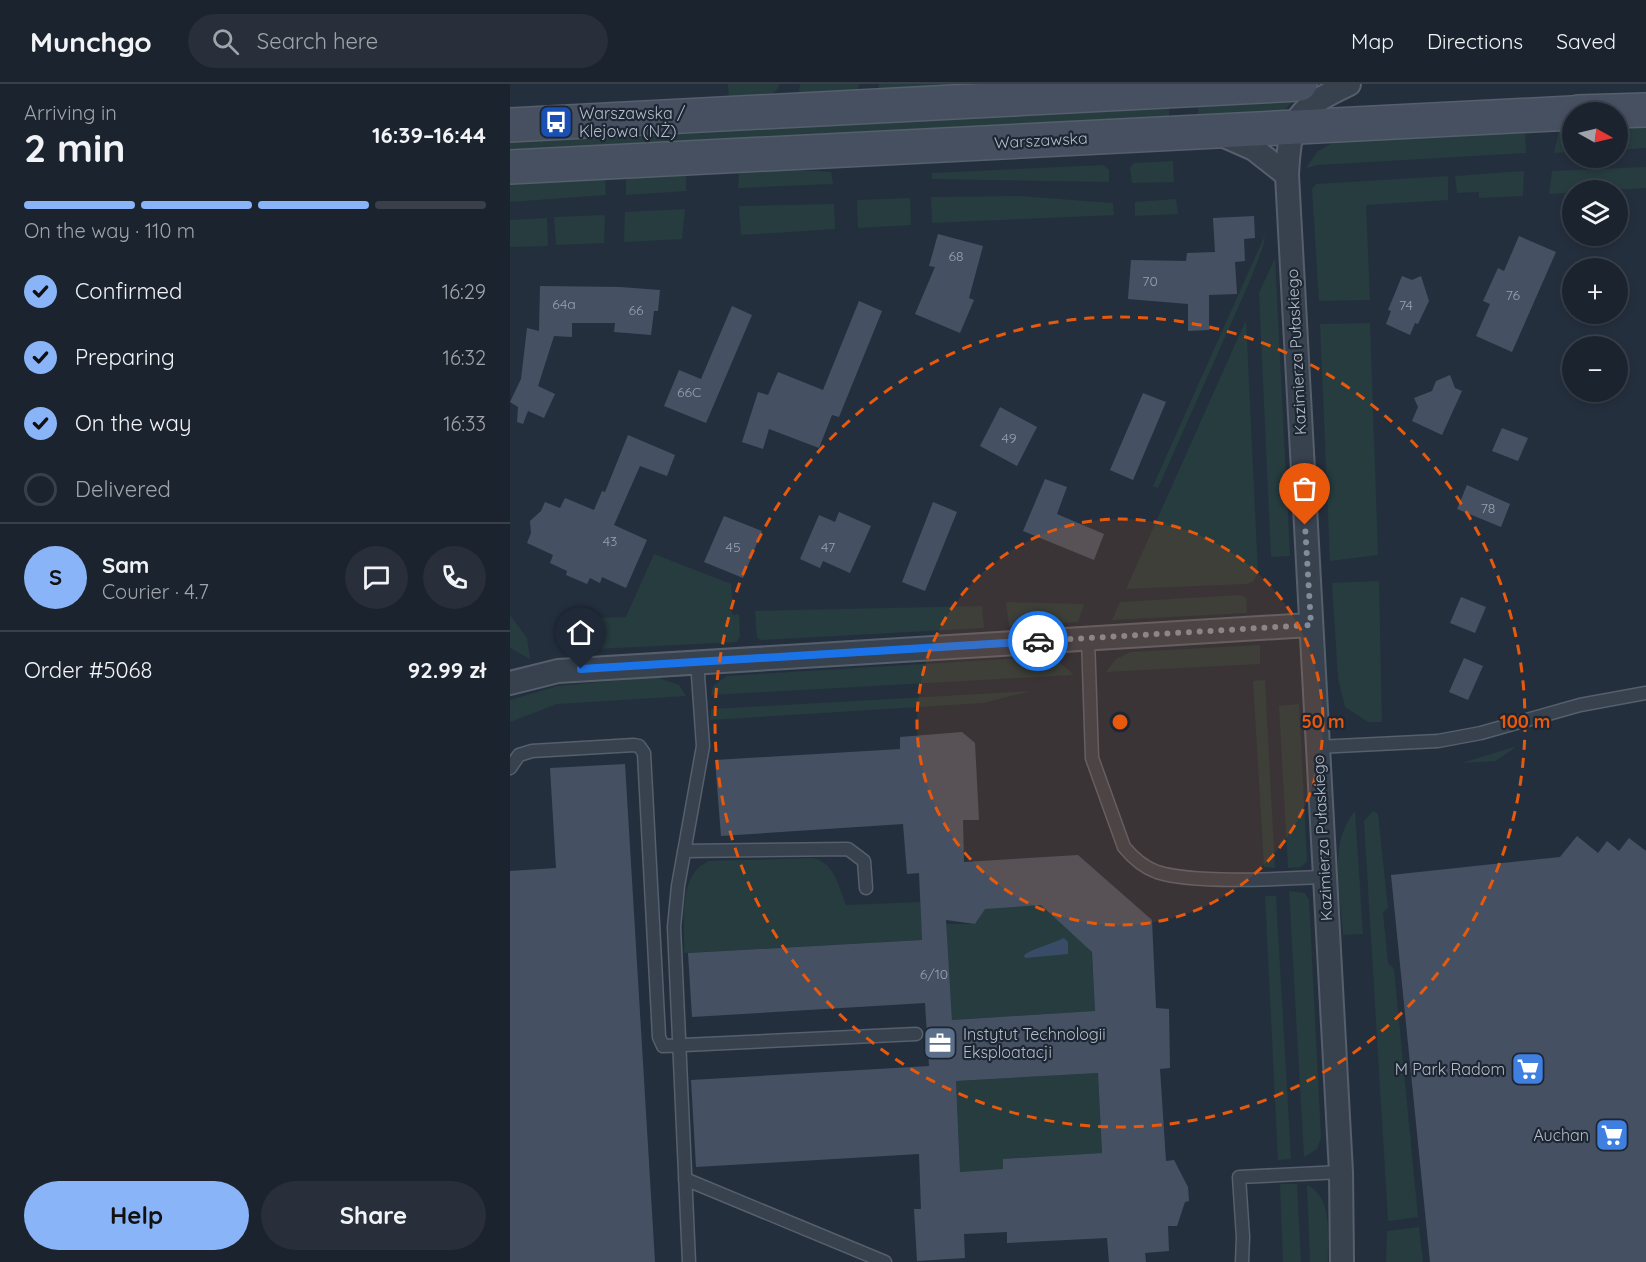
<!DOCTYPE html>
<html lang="en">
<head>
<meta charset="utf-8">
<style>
	body { margin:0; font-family:Quicksand,sans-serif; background:#282f3a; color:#f1f3f6; height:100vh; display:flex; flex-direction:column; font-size:22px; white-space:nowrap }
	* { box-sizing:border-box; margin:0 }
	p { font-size:20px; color:#a0a4aa }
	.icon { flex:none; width:33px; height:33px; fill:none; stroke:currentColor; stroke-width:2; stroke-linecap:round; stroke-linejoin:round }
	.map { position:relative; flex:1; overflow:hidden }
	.details { display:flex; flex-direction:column; background:#1b232e; width:510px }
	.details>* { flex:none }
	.needle { width:39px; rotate:98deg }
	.tools { position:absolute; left:1052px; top:18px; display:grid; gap:12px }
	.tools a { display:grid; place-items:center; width:66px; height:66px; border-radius:50%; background:#1b232e; box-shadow:0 3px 9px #0003,0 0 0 2px #39404a; font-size:30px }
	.pin { position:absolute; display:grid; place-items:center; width:51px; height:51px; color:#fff; margin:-62px -26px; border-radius:50% 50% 50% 0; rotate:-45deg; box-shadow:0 0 6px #0007 }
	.pin .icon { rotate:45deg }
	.courier { position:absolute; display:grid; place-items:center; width:60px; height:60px; margin:-30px; border:4px solid #1a73e8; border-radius:50%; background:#fff; color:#222; box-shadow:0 2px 8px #0007 }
	.summary em { font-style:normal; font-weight:700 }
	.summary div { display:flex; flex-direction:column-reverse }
	.summary { display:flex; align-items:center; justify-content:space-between; height:102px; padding:0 24px }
	h1 { font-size:39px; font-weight:700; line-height:45px }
	.bar { display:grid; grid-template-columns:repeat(4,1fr); gap:9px 6px; align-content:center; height:72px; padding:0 24px }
	.bar i { height:8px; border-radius:4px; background:#39404a }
	.bar .current { background:#8ab4f8 }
	.bar p { grid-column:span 4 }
	.line { display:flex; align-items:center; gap:15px; padding:0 24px; border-top:2px solid #39404a }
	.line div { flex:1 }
	.round { display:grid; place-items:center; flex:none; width:63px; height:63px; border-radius:32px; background:#282f3a }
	ol { padding:0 24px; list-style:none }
	li { display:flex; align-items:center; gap:18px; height:66px }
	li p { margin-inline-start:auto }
	li .icon { padding:6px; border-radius:50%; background:#8ab4f8; color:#111; stroke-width:4 }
	li:last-child { color:#a0a4aa }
	li i { width:33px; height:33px; border:3px solid #39404a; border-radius:50% }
	.primary-button { display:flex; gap:12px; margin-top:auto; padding:12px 24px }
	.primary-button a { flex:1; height:69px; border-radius:36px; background:#8ab4f8; color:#111; font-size:24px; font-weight:700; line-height:69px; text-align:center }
	.primary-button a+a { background:#282f3a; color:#f1f3f6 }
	header { display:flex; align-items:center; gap:36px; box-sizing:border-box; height:84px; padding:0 30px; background:#1b232e; border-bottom:2px solid #39404a }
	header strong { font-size:28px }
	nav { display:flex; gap:33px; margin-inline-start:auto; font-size:21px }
	.search { width:420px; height:54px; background:#282f3a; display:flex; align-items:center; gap:15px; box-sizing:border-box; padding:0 21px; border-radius:33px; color:#a0a4aa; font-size:22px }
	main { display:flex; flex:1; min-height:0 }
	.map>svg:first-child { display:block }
	.green { fill:#263c3f }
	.water { fill:#394c67 }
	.building { fill:#455162; fill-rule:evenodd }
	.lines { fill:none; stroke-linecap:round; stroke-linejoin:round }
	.service-casing { stroke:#565f6c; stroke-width:15 }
	.minor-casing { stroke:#565f6c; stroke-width:26 }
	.secondary-casing { stroke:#565f6c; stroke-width:36 }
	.service { stroke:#38414e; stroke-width:12 }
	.minor { stroke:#38414e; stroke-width:22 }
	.secondary { stroke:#465061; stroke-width:33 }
	.done { stroke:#828b98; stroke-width:6; stroke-dasharray:0 10.8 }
	.route { stroke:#1a73e8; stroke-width:8 }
	.ring { fill:none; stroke:#e8590c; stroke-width:3; stroke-dasharray:10 8 }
	.labels { text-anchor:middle; stroke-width:4.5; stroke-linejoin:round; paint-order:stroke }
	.number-label { font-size:14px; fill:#98a1af }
	.poi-label { font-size:16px; fill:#b4bcc9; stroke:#1d2633; text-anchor:start }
	.street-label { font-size:16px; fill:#b4bcc9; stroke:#1d2633 }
	.centre { fill:#e8590c; stroke:#1d2633; stroke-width:3 }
	.ring-label { font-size:18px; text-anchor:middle; font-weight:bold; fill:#e8590c; stroke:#1d2633; stroke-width:4.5; stroke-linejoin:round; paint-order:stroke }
</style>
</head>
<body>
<header>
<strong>Munchgo</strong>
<div class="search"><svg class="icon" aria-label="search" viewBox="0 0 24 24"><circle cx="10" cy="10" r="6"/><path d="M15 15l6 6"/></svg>Search here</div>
<nav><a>Map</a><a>Directions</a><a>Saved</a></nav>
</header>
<main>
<section class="details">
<div class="summary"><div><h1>2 min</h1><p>Arriving in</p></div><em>16:39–16:44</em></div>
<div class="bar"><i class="current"></i><i class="current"></i><i class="current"></i><i></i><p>On the way · 110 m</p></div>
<ol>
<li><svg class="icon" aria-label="check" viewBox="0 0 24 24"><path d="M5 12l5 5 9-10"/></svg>Confirmed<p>16:29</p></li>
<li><svg class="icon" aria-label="check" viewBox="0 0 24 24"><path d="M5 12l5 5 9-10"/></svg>Preparing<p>16:32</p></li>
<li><svg class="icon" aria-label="check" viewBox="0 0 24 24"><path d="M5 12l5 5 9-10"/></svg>On the way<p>16:33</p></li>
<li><i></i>Delivered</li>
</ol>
<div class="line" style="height:108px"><b class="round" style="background:#8ab4f8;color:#111">S</b><div><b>Sam</b><p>Courier · 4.7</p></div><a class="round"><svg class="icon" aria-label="chat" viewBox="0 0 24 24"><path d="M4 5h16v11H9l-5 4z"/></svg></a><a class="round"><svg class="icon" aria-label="phone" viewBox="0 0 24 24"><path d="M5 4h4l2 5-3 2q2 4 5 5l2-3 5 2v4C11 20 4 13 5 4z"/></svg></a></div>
<div class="line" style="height:78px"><div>Order #5068</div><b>92.99 zł</b></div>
<div class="primary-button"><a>Help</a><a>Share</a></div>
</section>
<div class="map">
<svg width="1136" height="1178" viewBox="0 0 1136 1178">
	<rect width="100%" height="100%" fill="#242f3e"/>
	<path class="green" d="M 218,0 L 269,0 C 266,19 234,13 219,14 Z
		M 290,0 L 349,0 L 348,8 L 292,11 L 289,7 Z
		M 369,0 L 492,0 L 368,7 Z
		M 783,17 L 770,30 L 688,34 L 688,22 Z
		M 659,23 L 659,35 L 0,68 L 0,56 Z
		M 1136,41 L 1136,64 L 1107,66 L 1107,42 Z
		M 1062,45 L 1062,68 L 1044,69 L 1049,46 Z
		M 1015,48 L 1016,69 L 808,81 L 796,84 L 808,67 L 826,57 Z
		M 663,77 L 664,98 L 622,99 L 620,84 L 624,79 Z
		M 594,81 L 599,86 L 599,98 L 422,95 L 422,89 Z
		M 1136,83 L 1136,104 L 1039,110 L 1042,87 Z
		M 265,85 L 321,88 L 323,100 L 228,104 L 229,87 Z
		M 1014,87 L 1013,112 L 969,114 L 969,108 L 947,109 L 945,92 Z
		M 176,90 L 176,107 L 116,111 L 116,93 Z
		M 938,92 L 938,116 L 856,121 L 860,216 L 809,217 L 802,105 L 806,100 Z
		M 95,93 L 96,111 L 0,118 L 0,98 Z
		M 509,112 L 603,119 L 604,131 L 422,139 L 421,113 Z
		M 400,114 L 401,141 L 348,144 L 347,116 Z
		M 666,115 L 668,130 L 625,132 L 625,118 Z
		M 324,120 L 325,145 L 231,151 L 229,122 Z
		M 175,125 L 172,155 L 114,158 L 115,128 Z
		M 95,131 L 94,159 L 46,161 L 44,133 Z
		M 37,134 L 38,162 L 0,163 L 0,136 Z
		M 755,151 L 753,163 L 739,199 L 648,404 L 643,402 Z
		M 765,174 L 780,472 L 761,473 L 749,209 Z
		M 736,236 L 748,489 L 743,498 L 736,500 L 616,505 Z
		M 860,239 L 868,471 L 820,477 L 810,240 Z
		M 144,470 L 221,500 L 223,524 L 220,525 L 223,531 L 229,530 L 230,552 L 227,558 L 87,565 L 86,534 L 116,533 Z
		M 869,497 L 872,638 L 858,638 L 835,623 L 828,594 L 822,499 Z
		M 730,511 L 736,514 L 737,529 L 602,536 L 610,518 Z
		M 496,518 L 574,520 L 568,538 L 499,542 Z
		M 472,522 L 474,544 L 250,556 L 247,553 L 245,527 Z
		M 0,531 L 17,554 L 20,575 L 0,564 Z
		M 61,533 L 81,534 L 81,566 L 61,568 Z
		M 750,561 L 750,580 L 596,588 L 606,575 L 621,568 Z
		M 528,573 L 548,577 L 564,591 L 201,611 L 203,602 L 217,592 Z
		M 146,593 L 169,601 L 176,612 L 47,620 L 0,638 L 0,616 L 48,602 Z
		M 755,596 L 765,784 L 754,783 L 743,597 Z
		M 521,607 L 473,619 L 200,636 L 201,625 Z
		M 789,620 L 797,777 L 791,783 L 778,784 L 769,622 Z
		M 1007,662 L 986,677 L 952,679 Z
		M 845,727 L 853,850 L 833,851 C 831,812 817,760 845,727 Z
		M 863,727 L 868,730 L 878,824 L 873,828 L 878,879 L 884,885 L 908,1133 L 878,1137 L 854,737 Z
		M 302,774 C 324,777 329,803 336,821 L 410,818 L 412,856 L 174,869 C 175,841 167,790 199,777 Z
		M 779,807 L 795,809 L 799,816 L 811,1053 L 807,1065 L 794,1073 Z
		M 755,812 L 766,812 L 781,1075 L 768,1076 Z
		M 539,820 C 550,839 560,852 581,857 L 585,927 L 442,936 L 436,840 L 465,840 L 469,834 L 466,825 Z
		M 588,989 L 592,1069 L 493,1075 L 493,1085 L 450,1088 L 446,997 Z
		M 770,1100 L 787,1100 L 791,1178 L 773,1178 Z
		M 797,1101 C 824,1114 817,1153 818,1178 L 800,1178 Z
		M 909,1143 L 913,1178 L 876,1178 L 877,1147 Z"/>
	<path class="water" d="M 554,854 L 558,858 L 558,870 L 515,874 L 514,871 C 524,864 541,860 554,854 Z"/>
	<path class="building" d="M 744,132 L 745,154 L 734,155 L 735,177 L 725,178 L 727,210 L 699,211 L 699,246 L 678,247 L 678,220 L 618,215 L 621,176 L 676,177 L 677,169 L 705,168 L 703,134 Z
		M 428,150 L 473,162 L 459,214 L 464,216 L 450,249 L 405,230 L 425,183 L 419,182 Z
		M 1009,152 L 1046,168 L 1002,268 L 966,252 L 980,220 L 973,217 L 988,184 L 994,187 Z
		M 892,192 L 902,196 L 911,192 L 919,217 L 908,240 L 905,239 L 900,251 L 876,240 L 881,227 L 878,226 Z
		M 30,202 L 110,203 L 150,206 L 148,227 L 144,227 L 141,251 L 104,248 L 105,239 L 62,239 L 62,253 L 44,252 L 28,302 L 45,310 L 34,334 L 18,327 L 13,340 L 7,338 L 8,323 L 0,318 L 11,295 L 17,244 L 29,247 Z
		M 349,217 L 372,227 L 329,333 L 322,331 L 309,364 L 259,345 L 253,365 L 232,358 L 248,308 L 258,311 L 268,288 L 313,306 Z
		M 222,222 L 242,231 L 196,339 L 154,322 L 169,286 L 191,295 Z
		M 940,291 L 945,304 L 952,307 L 932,351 L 902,337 L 908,323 L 904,314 L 922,307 L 926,297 Z
		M 633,309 L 656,318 L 623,396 L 600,386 Z
		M 490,323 L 527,343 L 507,382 L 470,362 Z
		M 992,344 L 1018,354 L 1008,377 L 982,367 Z
		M 118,351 L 165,371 L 157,392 L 130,382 L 104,441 L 137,456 L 116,504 L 92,493 L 90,499 L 80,494 L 77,500 L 56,491 L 57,487 L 40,479 L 43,471 L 17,459 L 21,449 L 20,437 L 31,427 L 35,418 L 50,424 L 55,414 L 84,426 L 92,407 L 95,408 Z
		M 535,395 L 557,403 L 547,430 L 594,450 L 584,476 L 513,447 Z
		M 957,401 L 1000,420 L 991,443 L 947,425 Z
		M 423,418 L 447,428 L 415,507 L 392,498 Z
		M 329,428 L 361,442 L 340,489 L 313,477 L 310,484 L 290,475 L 309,431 L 325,438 Z
		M 214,432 L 252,447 L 233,494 L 194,478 Z
		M 951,513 L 976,523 L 965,549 L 940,539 Z
		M 954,574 L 973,582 L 958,616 L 939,608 Z
		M 452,648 L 465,659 L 469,736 L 453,736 L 454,778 L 568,771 L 642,836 L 646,924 L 659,925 L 660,984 L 650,985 L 656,1077 L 664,1076 L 678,1103 L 679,1117 L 675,1118 L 667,1142 L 658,1142 L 659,1167 L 635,1169 L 636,1178 L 599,1178 L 597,1154 L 497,1159 L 497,1148 L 454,1150 L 455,1174 L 407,1177 L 404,1125 L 411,1125 L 409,1070 L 186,1083 L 181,996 L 419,982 L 415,919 L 182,933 L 178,869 L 412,856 L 409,789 L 397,790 L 393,740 L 211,752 L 205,676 L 390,665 L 390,653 ZM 531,821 L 582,868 L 585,927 L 442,936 L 436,836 L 465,840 L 475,825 ZM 588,989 L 592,1069 L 493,1075 L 493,1085 L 450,1088 L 446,997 Z
		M 115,680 L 145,1178 L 0,1178 L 0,787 L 46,784 L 40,684 Z
		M 1067,752 L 1088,769 L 1097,757 L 1109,767 L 1119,754 L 1136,767 L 1136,1178 L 920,1178 L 881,791 L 1050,773 Z"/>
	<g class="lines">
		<defs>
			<path id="service" d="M 578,554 L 582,674 L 614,763 C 623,774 633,783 647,788 C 684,800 771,795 813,793
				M 807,663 L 928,657 L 971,649 L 1070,621 L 1136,609
				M 0,684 L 9,671 L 22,667 L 124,661 L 129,662 L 134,669 L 149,953 L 153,962 L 406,950
				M 174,767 L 338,765 L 354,777 L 356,804
				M 175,1095 L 375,1178
				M 179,1178 L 164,843 L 168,802 L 193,662 L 187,577
				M 732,1178 L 733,1153 L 729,1093 L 831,1088"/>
			<path id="minor" d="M 710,50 L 744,65 L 777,91
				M 0,599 L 48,587 L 800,541
				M 832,1178 L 831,1088 L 777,91 C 780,32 787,25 839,0"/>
			<path id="secondary" d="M 1068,28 L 1136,26
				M 0,41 L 790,0
				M 0,83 L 1062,29"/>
		</defs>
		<use href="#service" class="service-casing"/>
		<use href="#minor" class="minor-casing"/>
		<use href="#secondary" class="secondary-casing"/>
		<use href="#service" class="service"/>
		<use href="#minor" class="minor"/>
		<use href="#secondary" class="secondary"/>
	</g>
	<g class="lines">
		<path class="done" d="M 528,557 L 801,541 L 795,441"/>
		<path class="route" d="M 71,585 L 528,557"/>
	</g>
	<circle cx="610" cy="638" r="203" fill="#e8590c" fill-opacity=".12"/>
	<g class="ring">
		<circle cx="610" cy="638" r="203"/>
		<circle cx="610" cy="638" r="405"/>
	</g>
	<defs>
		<symbol id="bus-square" viewBox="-11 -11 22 22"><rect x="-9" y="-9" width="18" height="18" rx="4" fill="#1a4fb4" stroke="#1d2633"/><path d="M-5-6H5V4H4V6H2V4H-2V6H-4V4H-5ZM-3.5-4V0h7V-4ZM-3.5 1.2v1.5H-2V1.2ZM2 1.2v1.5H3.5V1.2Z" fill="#fff"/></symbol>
		<symbol id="office-square" viewBox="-11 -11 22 22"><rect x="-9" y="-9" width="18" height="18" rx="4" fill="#5c6f8a" stroke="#1d2633"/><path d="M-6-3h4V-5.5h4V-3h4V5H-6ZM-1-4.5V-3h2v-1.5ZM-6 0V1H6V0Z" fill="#fff"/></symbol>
		<symbol id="supermarket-square" viewBox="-11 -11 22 22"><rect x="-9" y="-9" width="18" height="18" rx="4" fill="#3f7fe0" stroke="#1d2633"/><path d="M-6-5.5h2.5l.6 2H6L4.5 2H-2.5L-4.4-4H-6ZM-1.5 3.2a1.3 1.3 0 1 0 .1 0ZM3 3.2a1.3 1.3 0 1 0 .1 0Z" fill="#fff"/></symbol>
	</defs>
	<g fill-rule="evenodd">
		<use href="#bus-square" x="27" y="19" width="38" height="38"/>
		<use href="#office-square" x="411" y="940" width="38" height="38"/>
		<use href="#supermarket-square" x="999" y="966" width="38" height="38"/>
		<use href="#supermarket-square" x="1083" y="1032" width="38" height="38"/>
	</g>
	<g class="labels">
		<g class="number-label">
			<text x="446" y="177">68</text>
			<text x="640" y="202">70</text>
			<text x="1003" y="216">76</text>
			<text x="54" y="225">64a</text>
			<text x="896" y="226">74</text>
			<text x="126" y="231">66</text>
			<text x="179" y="313">66C</text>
			<text x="499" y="359">49</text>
			<text x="978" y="429">78</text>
			<text x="100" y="462">43</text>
			<text x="223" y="468">45</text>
			<text x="318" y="468">47</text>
			<text x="424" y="895">6/10</text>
		</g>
		<g class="poi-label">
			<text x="69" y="35">Warszawska /<tspan x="69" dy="18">Klejowa (NŻ)</tspan></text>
			<text x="453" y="956">Instytut Technologii<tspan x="453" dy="18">Eksploatacji</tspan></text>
			<text x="995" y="991" text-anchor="end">M Park Radom</text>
			<text x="1079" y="1057" text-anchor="end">Auchan</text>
		</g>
		<g class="street-label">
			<text transform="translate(531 56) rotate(-3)" y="6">Warszawska</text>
			<text transform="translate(786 268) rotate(-93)" y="6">Kazimierza Pułaskiego</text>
			<text transform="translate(812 754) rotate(-93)" y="6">Kazimierza Pułaskiego</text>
		</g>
	</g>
	<circle cx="610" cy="638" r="9" class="centre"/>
	<g class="ring-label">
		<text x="813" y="644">50 m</text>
		<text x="1015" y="644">100 m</text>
	</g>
</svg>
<div class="tools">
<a><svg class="needle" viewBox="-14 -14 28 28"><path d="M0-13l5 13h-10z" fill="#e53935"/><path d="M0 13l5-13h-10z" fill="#a0a4aa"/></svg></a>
<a><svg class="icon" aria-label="layers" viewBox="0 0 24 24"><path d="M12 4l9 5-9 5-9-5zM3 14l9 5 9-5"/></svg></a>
<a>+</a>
<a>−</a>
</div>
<div class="pin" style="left:795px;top:441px;background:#ea580c"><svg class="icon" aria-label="bag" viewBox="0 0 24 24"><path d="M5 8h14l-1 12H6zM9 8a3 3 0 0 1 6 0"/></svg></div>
<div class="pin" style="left:71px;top:585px;background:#1f2937"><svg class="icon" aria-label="home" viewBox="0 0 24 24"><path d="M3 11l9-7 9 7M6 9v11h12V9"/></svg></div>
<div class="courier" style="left:528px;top:557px"><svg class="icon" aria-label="car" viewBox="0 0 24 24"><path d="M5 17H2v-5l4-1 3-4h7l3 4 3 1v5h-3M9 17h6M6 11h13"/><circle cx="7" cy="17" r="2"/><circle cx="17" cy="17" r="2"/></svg></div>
</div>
</main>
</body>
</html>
